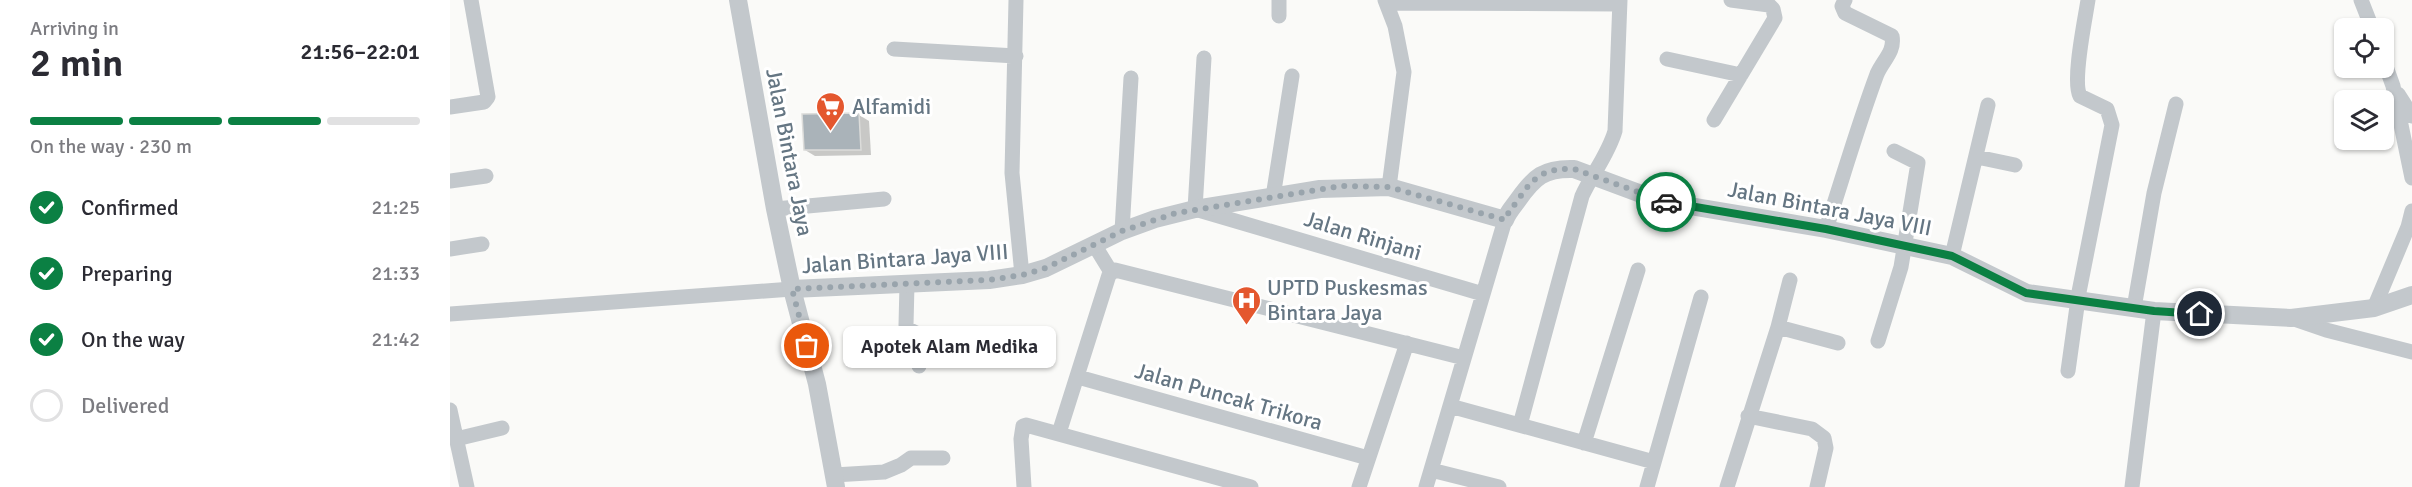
<!DOCTYPE html>
<html lang="en">
<head>
<meta charset="utf-8">
<style>
	body { margin:0; font-family:Signika,sans-serif; background:#f2f2f3; color:#2b2b33; height:100vh; display:flex; flex-direction:column; font-size:22px; white-space:nowrap }
	* { box-sizing:border-box; margin:0 }
	p { font-size:20px; color:#7c7c81 }
	.icon { flex:none; width:33px; height:33px; fill:none; stroke:currentColor; stroke-width:2; stroke-linecap:round; stroke-linejoin:round }
	.map { position:relative; flex:1; overflow:hidden }
	.details { display:flex; flex-direction:column; background:#fff; width:450px }
	.details>* { flex:none }
	.buttons { position:absolute; left:1884px; top:18px; display:grid; gap:12px }
	.buttons a { display:grid; place-items:center; width:60px; height:60px; border-radius:9px; background:#fff; box-shadow:0 2px 4px #0004; font-size:30px }
	.pin { position:absolute; display:grid; place-items:center; width:51px; height:51px; color:#fff; margin:-26px; border:3px solid #fff; border-radius:50%; box-shadow:0 2px 6px #0007 }
	.courier { position:absolute; display:grid; place-items:center; width:60px; height:60px; margin:-30px; border:4px solid #0b8043; border-radius:50%; background:#fff; color:#222; box-shadow:0 2px 8px #0007 }
	.bubble { position:absolute; height:42px; border-radius:9px; background:#fff; box-shadow:0 2px 4px #0004; font-size:20px; font-weight:600; line-height:42px; text-align:center }
	.overview em { font-style:normal; font-weight:600 }
	.overview div { display:flex; flex-direction:column-reverse }
	.overview { display:flex; align-items:center; justify-content:space-between; height:102px; padding:0 30px }
	h1 { font-size:39px; font-weight:600; line-height:45px }
	.bar { display:grid; grid-template-columns:repeat(4,1fr); gap:9px 6px; align-content:center; height:72px; padding:0 30px }
	.bar i { height:8px; border-radius:4px; background:#e1e1e2 }
	.bar .on { background:#0b8043 }
	.bar p { grid-column:span 4 }
	ol { padding:0 30px; list-style:none }
	li { display:flex; align-items:center; gap:18px; height:66px }
	li p { margin-inline-start:auto }
	li .icon { padding:6px; border-radius:50%; background:#0b8043; color:#fff; stroke-width:4 }
	li:last-child { color:#7c7c81 }
	li i { width:33px; height:33px; border:3px solid #e1e1e2; border-radius:50% }
	main { display:flex; flex:1; min-height:0 }
	.map>svg:first-child { display:block }
	.shadow { fill:#0003 }
	.building { fill:#aab3b9; stroke:#dcdcda; stroke-width:1.5 }
	.lines { fill:none; stroke-linecap:round; stroke-linejoin:round }
	.minor { stroke:#c3c8cc; stroke-width:15 }
	.tertiary { stroke:#c3c8cc; stroke-width:18 }
	.done { stroke:#99a4ac; stroke-width:6; stroke-dasharray:0 10.8 }
	.route { stroke:#0b8043; stroke-width:8 }
	.labels { text-anchor:middle; stroke-width:6; stroke-linejoin:round; paint-order:stroke }
	.poi-label { font-size:22px; fill:#657683; stroke:#fff; text-anchor:start }
	.street-label { font-size:22px; fill:#657683; stroke:#fff }
</style>
</head>
<body>
<main>
<section class="details">
<div class="overview"><div><h1>2 min</h1><p>Arriving in</p></div><em>21:56–22:01</em></div>
<div class="bar"><i class="on"></i><i class="on"></i><i class="on"></i><i></i><p>On the way · 230 m</p></div>
<ol>
<li><svg class="icon" aria-label="check" viewBox="0 0 24 24"><path d="M5 12l5 5 9-10"/></svg>Confirmed<p>21:25</p></li>
<li><svg class="icon" aria-label="check" viewBox="0 0 24 24"><path d="M5 12l5 5 9-10"/></svg>Preparing<p>21:33</p></li>
<li><svg class="icon" aria-label="check" viewBox="0 0 24 24"><path d="M5 12l5 5 9-10"/></svg>On the way<p>21:42</p></li>
<li><i></i>Delivered</li>
</ol>
</section>
<div class="map">
<svg width="1962" height="487" viewBox="0 0 1962 487">
	<rect width="100%" height="100%" fill="#fafaf8"/>
	<path class="shadow" d="M 409,115 L 419,121 L 421,155 L 365,156 L 355,150 Z"/>
	<path class="building" d="M 409,113 L 411,150 L 354,150 L 352,114 Z"/>
	<g class="lines">
		<path class="minor" d="M 566,0 L 562,173 L 572,275
			M 829,0 L 829,16
			M 935,0 L 945,26 L 954,72 L 939,187
			M 1911,0 L 1922,28
			M 936,3 L 1169,4
			M 444,49 L 566,56
			M 754,58 L 745,209 L 1033,294
			M 1217,59 L 1291,75
			M 1934,61 L 1943,86 L 1962,178
			M 1948,94 L 1962,116
			M 0,107 L 34,102 L 38,97 L 21,0
			M 1264,120 L 1325,18 L 1323,9 L 1319,5 L 1281,0
			M 1527,157 L 1565,165
			M 0,181 L 36,176
			M 823,197 L 842,76
			M 325,209 L 434,199
			M 1376,229 C 1393,177 1408,125 1427,74 C 1433,60 1445,52 1442,36 L 1395,13 L 1392,6 L 1395,0
			M 672,231 L 681,78
			M 645,246 L 661,272
			M 0,249 L 32,244
			M 1502,256 L 1538,105
			M 457,284 L 456,325 L 458,329 L 468,334 L 469,366
			M 1684,308 L 1704,193 L 1726,104
			M 1924,308 L 1958,227 L 1962,211
			M 0,314 L 342,289
			M 1841,318 L 1876,330 L 1962,352
			M 1328,327 L 1388,343
			M 1428,341 L 1451,267 L 1468,163 L 1444,151
			M 1618,371 L 1629,292 L 1662,125 L 1657,109 L 1630,96 C 1622,81 1635,20 1638,0
			M 628,377 L 918,458
			M 1000,406 L 1204,462
			M 0,410 L 17,487
			M 1298,416 L 1362,429 L 1374,438 L 1376,448 L 1367,487
			M 1070,425 L 1132,196 C 1142,174 1158,155 1165,131 L 1170,0
			M 609,433 L 659,275 L 665,270 L 1014,358
			M 6,439 L 52,428
			M 1134,443 L 1188,270
			M 981,470 L 1049,487
			M 384,475 L 434,472 L 451,465 L 461,458 L 493,458
			M 574,487 L 571,439 L 573,426 L 576,425 L 801,487
			M 909,487 L 957,343
			M 976,487 L 1055,220
			M 1197,487 L 1251,297
			M 1277,487 L 1328,327 L 1340,280
			M 1682,487 L 1704,311"/>
		<path class="tertiary" d="M 288,0 L 325,209 L 342,289 L 367,384 L 386,487
			M 342,289 L 539,280 L 572,275 L 596,268 L 672,231 L 705,219 L 745,209 L 870,189 L 939,187 L 1055,220 C 1058,212 1063,207 1068,200 C 1084,177 1094,168 1124,169 L 1210,201 L 1376,229 L 1502,256 L 1577,293 L 1704,311 L 1841,318 L 1924,308 L 1962,295"/>
	</g>
	<g class="lines">
		<path class="done" d="M 357,346 L 342,289 L 539,280 L 572,275 L 596,268 L 672,231 L 726,213 L 892,186 L 939,187 L 1055,220 C 1058,212 1063,207 1068,200 C 1083,177 1094,168 1124,169 L 1216,202"/>
		<path class="route" d="M 1216,202 L 1376,229 L 1502,256 L 1576,293 L 1704,311 L 1750,314"/>
	</g>
	<defs>
		<symbol id="supermarket-pin" viewBox="-11 -11 22 30"><path d="M0 17L-7.5 6A9.5 9.5 0 1 1 7.5 6Z" fill="#e4572e" stroke="#fff"/><path d="M-6-5.5h2.5l.6 2H6L4.5 2H-2.5L-4.4-4H-6ZM-1.5 3.2a1.3 1.3 0 1 0 .1 0ZM3 3.2a1.3 1.3 0 1 0 .1 0Z" fill="#fff"/></symbol>
		<symbol id="hospital-pin" viewBox="-11 -11 22 30"><path d="M0 17L-7.5 6A9.5 9.5 0 1 1 7.5 6Z" fill="#e4572e" stroke="#fff"/><path d="M-5-5h3v3.5h4V-5h3V5h-3V1.5h-4V5h-3Z" fill="#fff"/></symbol>
	</defs>
	<g fill-rule="evenodd">
		<use href="#supermarket-pin" x="364" y="90" width="33" height="45"/>
		<use href="#hospital-pin" x="780" y="284" width="33" height="45"/>
	</g>
	<g class="labels">
		<g class="poi-label">
			<text x="402" y="114">Alfamidi</text>
			<text x="817" y="295">UPTD Puskesmas<tspan x="817" dy="25">Bintara Jaya</tspan></text>
		</g>
		<g class="street-label">
			<text transform="translate(340 152) rotate(79)" y="8">Jalan Bintara Jaya</text>
			<text transform="translate(1380 208) rotate(11)" y="8">Jalan Bintara Jaya VIII</text>
			<text transform="translate(913 235) rotate(17)" y="8">Jalan Rinjani</text>
			<text transform="translate(455 258) rotate(-4)" y="8">Jalan Bintara Jaya VIII</text>
			<text transform="translate(779 396) rotate(16)" y="8">Jalan Puncak Trikora</text>
		</g>
	</g>
</svg>
<div class="buttons">
<a><svg class="icon" aria-label="locate" viewBox="0 0 24 24"><circle cx="12" cy="12" r="6"/><path d="M12 2v4M12 18v4M2 12h4M18 12h4"/></svg></a>
<a><svg class="icon" aria-label="layers" viewBox="0 0 24 24"><path d="M12 4l9 5-9 5-9-5zM3 14l9 5 9-5"/></svg></a>
</div>
<div class="pin" style="left:357px;top:346px;background:#ea580c"><svg class="icon" aria-label="bag" viewBox="0 0 24 24"><path d="M5 8h14l-1 12H6zM9 8a3 3 0 0 1 6 0"/></svg></div>
<div class="pin" style="left:1750px;top:314px;background:#1f2937"><svg class="icon" aria-label="home" viewBox="0 0 24 24"><path d="M3 11l9-7 9 7M6 9v11h12V9"/></svg></div>
<div class="courier" style="left:1216px;top:202px"><svg class="icon" aria-label="car" viewBox="0 0 24 24"><path d="M5 17H2v-5l4-1 3-4h7l3 4 3 1v5h-3M9 17h6M6 11h13"/><circle cx="7" cy="17" r="2"/><circle cx="17" cy="17" r="2"/></svg></div>
<div class="bubble" style="left:393px;top:326px;width:213px">Apotek Alam Medika</div>
</div>
</main>
</body>
</html>
